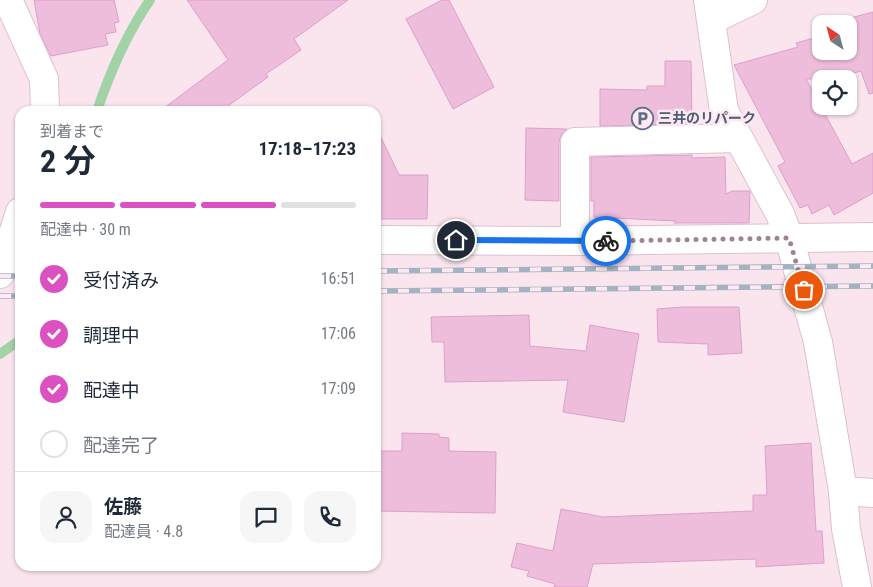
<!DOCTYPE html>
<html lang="ja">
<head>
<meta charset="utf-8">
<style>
	body { margin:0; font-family:"Roboto Condensed","Noto Sans JP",sans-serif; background:#f6f6f7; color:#1f2937; height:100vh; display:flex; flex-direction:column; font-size:19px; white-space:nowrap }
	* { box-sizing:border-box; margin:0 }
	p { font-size:16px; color:#747a83 }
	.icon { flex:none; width:28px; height:28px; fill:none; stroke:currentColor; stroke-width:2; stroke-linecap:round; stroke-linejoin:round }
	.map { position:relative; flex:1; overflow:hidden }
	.drawer { position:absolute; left:15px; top:106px; width:366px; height:465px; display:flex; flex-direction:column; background:#fff; border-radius:15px; box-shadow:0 1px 4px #0004 }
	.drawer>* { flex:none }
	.needle { width:32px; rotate:324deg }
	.controls { position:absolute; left:812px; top:15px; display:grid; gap:10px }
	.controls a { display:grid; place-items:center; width:45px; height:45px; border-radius:10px; background:#fff; box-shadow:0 1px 4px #0004; font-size:25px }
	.pin { position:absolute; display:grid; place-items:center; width:42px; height:42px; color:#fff; margin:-21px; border:2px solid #fff; border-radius:50%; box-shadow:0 1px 5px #0007 }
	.courier { position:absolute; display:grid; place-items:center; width:50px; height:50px; margin:-25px; border:4px solid #1a73e8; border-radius:50%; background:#fff; color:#222; box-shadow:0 1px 6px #0007 }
	.head em { font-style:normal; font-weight:700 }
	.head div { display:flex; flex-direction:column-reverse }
	.head { display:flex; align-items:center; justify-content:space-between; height:85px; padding:0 25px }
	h1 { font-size:32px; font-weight:700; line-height:38px }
	.bar { display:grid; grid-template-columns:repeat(4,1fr); gap:8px 5px; align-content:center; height:60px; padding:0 25px }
	.bar i { height:6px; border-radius:4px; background:#e0e1e3 }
	.bar .active { background:#db51c2 }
	.bar p { grid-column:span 4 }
	.line { display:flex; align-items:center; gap:12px; padding:0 25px; border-top:1px solid #e0e1e3 }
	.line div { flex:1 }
	.round { display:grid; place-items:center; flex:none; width:52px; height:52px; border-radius:15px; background:#f6f6f7 }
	ol { padding:0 25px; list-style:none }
	li { display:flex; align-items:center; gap:15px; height:55px }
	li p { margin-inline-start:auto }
	li .icon { padding:5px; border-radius:50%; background:#db51c2; color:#fff; stroke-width:4 }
	li:last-child { color:#747a83 }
	li i { width:28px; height:28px; border:2px solid #e0e1e3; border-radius:50% }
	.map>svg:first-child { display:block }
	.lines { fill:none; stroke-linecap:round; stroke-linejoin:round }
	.stream { stroke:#a1d3a6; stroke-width:10 }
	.building { fill:#eebddc; stroke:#df9fc9 }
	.minor-casing { stroke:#dec0d1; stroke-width:30 }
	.tertiary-casing { stroke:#dec0d1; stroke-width:30 }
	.minor { stroke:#fff; stroke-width:28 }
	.tertiary { stroke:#fff; stroke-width:28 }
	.rail-casing { stroke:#a3b3c2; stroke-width:5.5 }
	.rail { stroke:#fee9f2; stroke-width:4; stroke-dasharray:11; stroke-linecap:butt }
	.done { stroke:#a08195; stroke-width:5; stroke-dasharray:0 9 }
	.route { stroke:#1a73e8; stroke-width:6 }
	.labels { text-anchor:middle; stroke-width:5; stroke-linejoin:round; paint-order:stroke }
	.service-label { font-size:14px; font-weight:bold; fill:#4e5e75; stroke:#fee9f2; text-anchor:start }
</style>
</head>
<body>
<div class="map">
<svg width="873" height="587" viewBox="0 0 873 587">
	<rect width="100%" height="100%" fill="#fae4ed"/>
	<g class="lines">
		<path class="stream" d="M 97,111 C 109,75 128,32 150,0
			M 0,354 L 20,340"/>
	</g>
	<path class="building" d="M 34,0 L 114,0 L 119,22 L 114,23 L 116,32 L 105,34 L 108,45 L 51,56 L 40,34 Z
		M 187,0 L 348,0 L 294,39 L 301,50 L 266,74 L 268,77 L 221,111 L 160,111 L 228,60 Z
		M 442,0 L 449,0 L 494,87 L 453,109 L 406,19 Z
		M 873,12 L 873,93 L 869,94 L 861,71 L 832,79 L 806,79 L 852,164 L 873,153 L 873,193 L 834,215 L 829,205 L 812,214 L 808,205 L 800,208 L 778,166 L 785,162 L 734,65 L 798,47 L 796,43 L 821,36 L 821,51 L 849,51 L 849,24 L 845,24 L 843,20 Z
		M 665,61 L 691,61 L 692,124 L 600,126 L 600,89 L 647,90 L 647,86 L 665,86 Z
		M 376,127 L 399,175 L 428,175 L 427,219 L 376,219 Z
		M 526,128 L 567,129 L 561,135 L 559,142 L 559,201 L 525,200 Z
		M 692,155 L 692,158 L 725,157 L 726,194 L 732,191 L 750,191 L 749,223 L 674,223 L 676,221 L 594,217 L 594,201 L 591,201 L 591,157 Z
		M 683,307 L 739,307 L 742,353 L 708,355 L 708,344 L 658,342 L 657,309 Z
		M 529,315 L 530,346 L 586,351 L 590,325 L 639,334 L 624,422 L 563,412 L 568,380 L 445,382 L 444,342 L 432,342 L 431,317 Z
		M 402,433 L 439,434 L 439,437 L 449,438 L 449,451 L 496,452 L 495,513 L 376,511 L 376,451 L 402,451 Z
		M 811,443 L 816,531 L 822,531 L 824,563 L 756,567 L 756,559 L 593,564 L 587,587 L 554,587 L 555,584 L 527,576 L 529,571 L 511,567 L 517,543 L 553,551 L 561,509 L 603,517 L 753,511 L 753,495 L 767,495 L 765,446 Z"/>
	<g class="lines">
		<defs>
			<path id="minor" d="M 8,0 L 44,79 L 45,111
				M 708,0 L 724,111 L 780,214 L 789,238 L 818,342 L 843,491 L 846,529 L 857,587
				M 711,20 L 753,0
				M 376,240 L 575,241 L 873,237
				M 575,241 L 575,142 L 738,138
				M 0,274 L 20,212"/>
			<path id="tertiary" d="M 843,491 L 873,493"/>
		</defs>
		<use href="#minor" class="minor-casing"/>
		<use href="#tertiary" class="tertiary-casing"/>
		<use href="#minor" class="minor"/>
		<use href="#tertiary" class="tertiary"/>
		<defs>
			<path id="rail" d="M 376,271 L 873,266
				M 0,276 L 20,276
				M 376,291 L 873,286
				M 0,296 L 20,296"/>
		</defs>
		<use href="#rail" class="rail-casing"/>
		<use href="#rail" class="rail"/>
	</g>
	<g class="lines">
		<path class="done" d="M 606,241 L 789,238 L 804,290"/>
		<path class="route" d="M 456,240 L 606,241"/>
	</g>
	<defs>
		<symbol id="parking-ring" viewBox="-11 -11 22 22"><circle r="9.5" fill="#fee9f2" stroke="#5c6f8a" stroke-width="1.5"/><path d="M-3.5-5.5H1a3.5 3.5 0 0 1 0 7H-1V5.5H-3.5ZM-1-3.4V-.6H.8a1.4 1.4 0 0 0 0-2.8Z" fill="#5c6f8a"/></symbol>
	</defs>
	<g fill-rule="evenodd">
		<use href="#parking-ring" x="630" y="106" width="25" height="25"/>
	</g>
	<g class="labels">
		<g class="service-label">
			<text x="658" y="123">三井のリパーク</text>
		</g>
	</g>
</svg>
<div class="controls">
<a><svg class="needle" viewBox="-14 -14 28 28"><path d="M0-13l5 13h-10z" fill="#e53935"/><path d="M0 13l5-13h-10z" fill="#747a83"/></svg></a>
<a><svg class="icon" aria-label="locate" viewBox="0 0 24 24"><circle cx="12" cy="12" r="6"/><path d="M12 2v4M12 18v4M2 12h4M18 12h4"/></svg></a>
</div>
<div class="pin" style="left:804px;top:290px;background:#ea580c"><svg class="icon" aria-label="bag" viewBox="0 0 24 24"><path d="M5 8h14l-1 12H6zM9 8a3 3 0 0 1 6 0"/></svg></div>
<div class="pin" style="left:456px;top:240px;background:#1f2937"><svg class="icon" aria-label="home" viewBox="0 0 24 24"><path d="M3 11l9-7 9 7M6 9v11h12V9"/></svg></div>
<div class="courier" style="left:606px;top:241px"><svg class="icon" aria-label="bike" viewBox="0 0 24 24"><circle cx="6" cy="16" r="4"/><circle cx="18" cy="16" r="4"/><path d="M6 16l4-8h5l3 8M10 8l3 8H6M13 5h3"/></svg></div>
<section class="drawer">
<div class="head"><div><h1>2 分</h1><p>到着まで</p></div><em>17:18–17:23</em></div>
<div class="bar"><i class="active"></i><i class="active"></i><i class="active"></i><i></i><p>配達中 · 30 m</p></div>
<ol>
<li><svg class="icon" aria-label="check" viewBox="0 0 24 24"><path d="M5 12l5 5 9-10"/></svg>受付済み<p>16:51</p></li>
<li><svg class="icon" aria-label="check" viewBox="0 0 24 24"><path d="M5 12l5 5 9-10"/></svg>調理中<p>17:06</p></li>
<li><svg class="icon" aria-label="check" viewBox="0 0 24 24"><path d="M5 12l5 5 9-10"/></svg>配達中<p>17:09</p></li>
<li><i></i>配達完了</li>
</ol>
<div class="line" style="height:90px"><a class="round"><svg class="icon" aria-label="person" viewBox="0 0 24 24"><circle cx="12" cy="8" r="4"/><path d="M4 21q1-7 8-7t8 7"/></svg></a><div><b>佐藤</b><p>配達員 · 4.8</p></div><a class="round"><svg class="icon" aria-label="chat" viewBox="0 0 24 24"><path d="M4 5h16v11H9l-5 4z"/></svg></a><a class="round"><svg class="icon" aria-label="phone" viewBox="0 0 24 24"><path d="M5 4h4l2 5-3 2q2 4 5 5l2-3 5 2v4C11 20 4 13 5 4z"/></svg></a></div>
</section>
</div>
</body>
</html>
